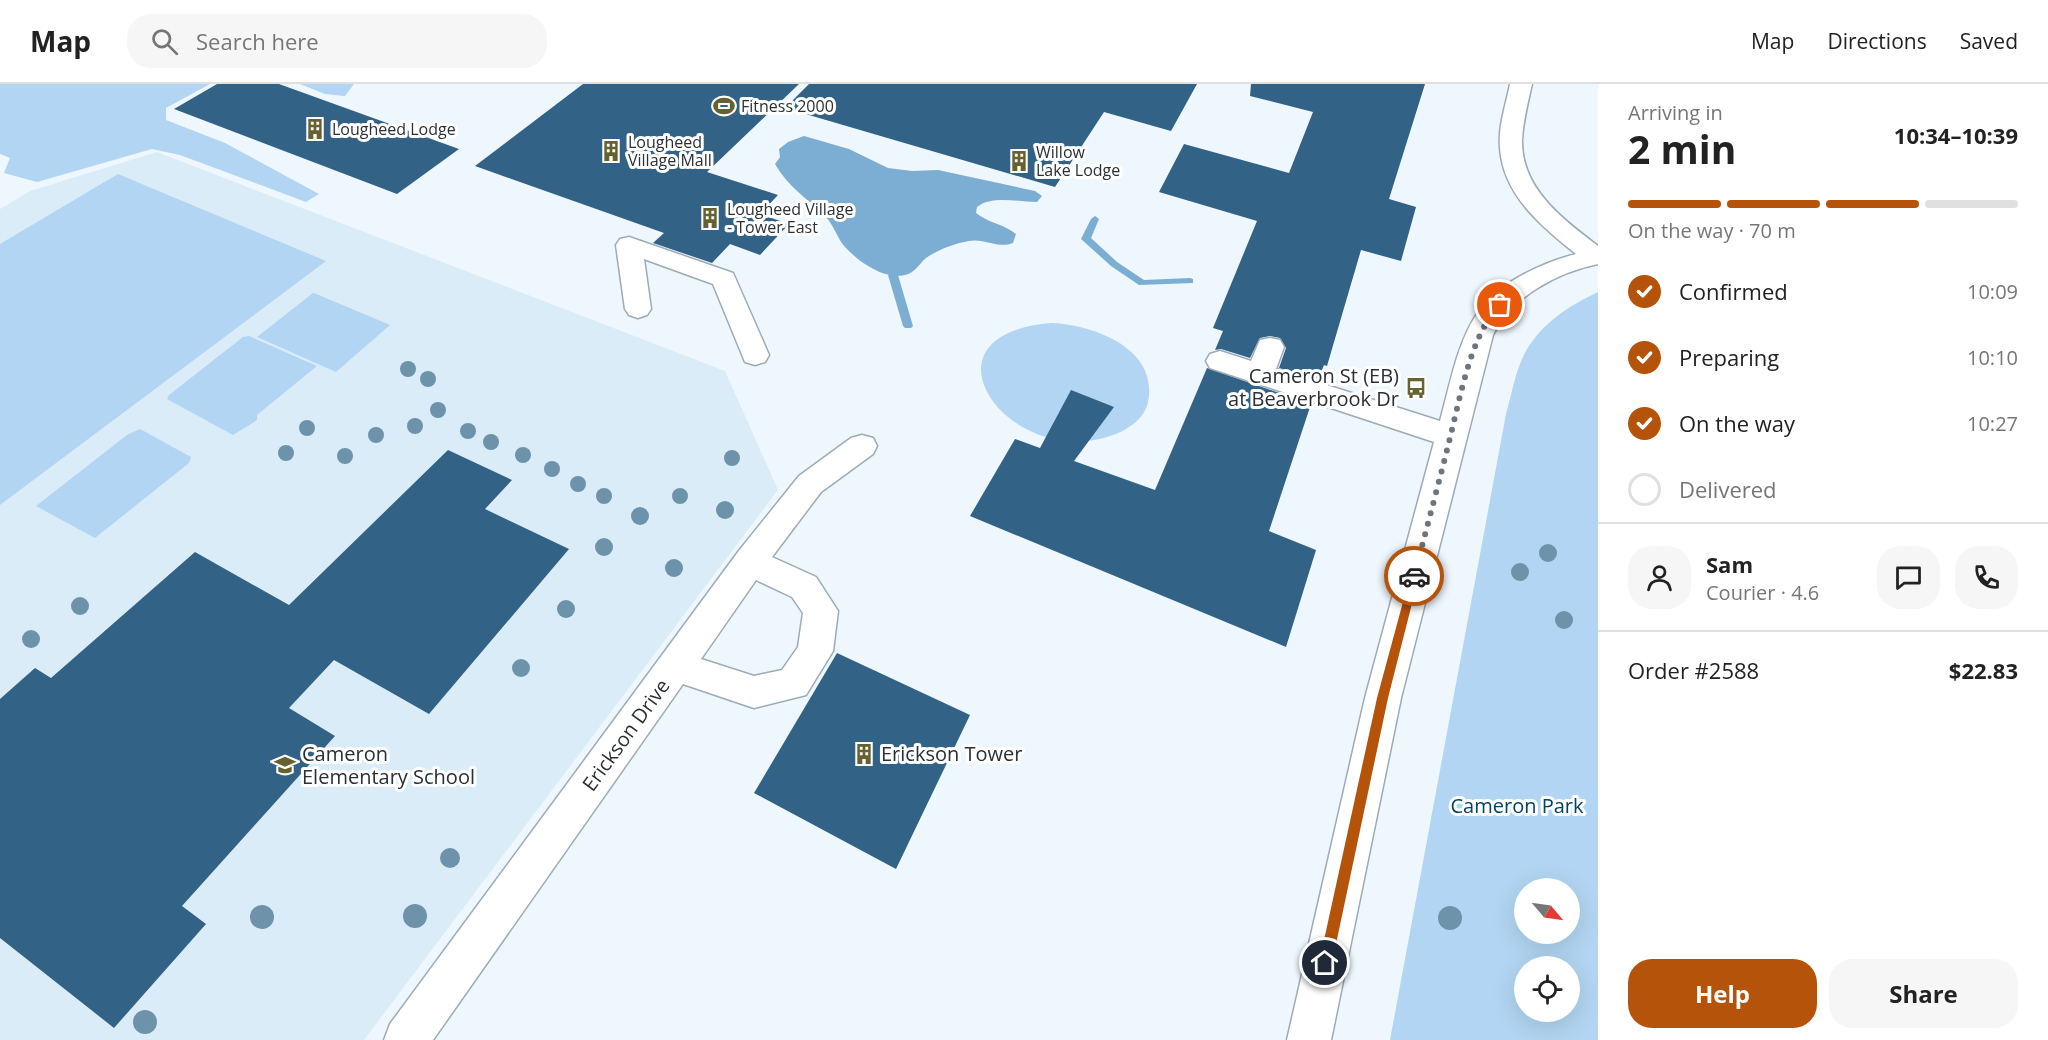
<!DOCTYPE html>
<html lang="en">
<head>
<meta charset="utf-8">
<style>
	body { margin:0; font-family:"Open Sans",sans-serif; background:#f6f6f6; color:#222; height:100vh; display:flex; flex-direction:column; font-size:22px; white-space:nowrap }
	* { box-sizing:border-box; margin:0 }
	p { font-size:20px; color:#767676 }
	.icon { flex:none; width:33px; height:33px; fill:none; stroke:currentColor; stroke-width:2; stroke-linecap:round; stroke-linejoin:round }
	.map { position:relative; flex:1; overflow:hidden }
	.details { display:flex; flex-direction:column; background:#fff; width:450px }
	.details>* { flex:none }
	.needle { width:39px; rotate:119deg }
	.fabs { position:absolute; left:1514px; top:794px; display:grid; gap:12px }
	.fabs a { display:grid; place-items:center; width:66px; height:66px; border-radius:50%; background:#fff; box-shadow:0 6px 24px #0002; font-size:30px }
	.pin { position:absolute; display:grid; place-items:center; width:51px; height:51px; color:#fff; margin:-26px; border:3px solid #fff; border-radius:50%; box-shadow:0 2px 6px #0007 }
	.courier { position:absolute; display:grid; place-items:center; width:60px; height:60px; margin:-30px; border:4px solid #b45309; border-radius:50%; background:#fff; color:#222; box-shadow:0 2px 8px #0007 }
	.overview em { font-style:normal; font-weight:700 }
	.overview div { display:flex; flex-direction:column-reverse }
	.overview { display:flex; align-items:center; justify-content:space-between; height:102px; padding:0 30px }
	h1 { font-size:39px; font-weight:700; line-height:45px }
	.bar { display:grid; grid-template-columns:repeat(4,1fr); gap:9px 6px; align-content:center; height:72px; padding:0 30px }
	.bar i { height:8px; border-radius:4px; background:#e0e0e0 }
	.bar .active { background:#b45309 }
	.bar p { grid-column:span 4 }
	.line { display:flex; align-items:center; gap:15px; padding:0 30px; border-top:2px solid #e0e0e0 }
	.line div { flex:1 }
	.round { display:grid; place-items:center; flex:none; width:63px; height:63px; border-radius:24px; background:#f6f6f6 }
	ol { padding:0 30px; list-style:none }
	li { display:flex; align-items:center; gap:18px; height:66px }
	li p { margin-inline-start:auto }
	li .icon { padding:6px; border-radius:50%; background:#b45309; color:#fff; stroke-width:4 }
	li:last-child { color:#767676 }
	li i { width:33px; height:33px; border:3px solid #e0e0e0; border-radius:50% }
	.button { display:flex; gap:12px; margin-top:auto; padding:12px 30px }
	.button a { flex:1; height:69px; border-radius:24px; background:#b45309; color:#fff; font-size:24px; font-weight:700; line-height:69px; text-align:center }
	.button a+a { background:#f6f6f6; color:#222 }
	header { display:flex; align-items:center; gap:36px; box-sizing:border-box; height:84px; padding:0 30px; background:#fff; border-bottom:2px solid #e0e0e0 }
	header strong { font-size:28px }
	nav { display:flex; gap:33px; margin-inline-start:auto; font-size:21px }
	.search { width:420px; height:54px; background:#f6f6f6; display:flex; align-items:center; gap:15px; box-sizing:border-box; padding:0 21px; border-radius:24px; color:#767676; font-size:22px }
	main { display:flex; flex:1; min-height:0 }
	.map>svg:first-child { display:block }
	.built { fill:#dbecf9 }
	.green { fill:#b1d5f2; fill-rule:evenodd }
	.water { fill:#7caed4 }
	.lines { fill:none; stroke-linecap:round; stroke-linejoin:round }
	.stream { fill:#7caed4; fill-rule:evenodd }
	.building { fill:#326285 }
	.minor-casing { stroke:#9dabb6; stroke-width:3 }
	.minor { fill:#fff; fill-rule:evenodd }
	.tree { fill:#6c93aa }
	.route { fill:#b45309 }
	.done { stroke:#6f767b; stroke-width:6; stroke-dasharray:0 10.8 }
	.labels { text-anchor:middle; stroke-width:6; stroke-linejoin:round; paint-order:stroke }
	.far-poi-label { font-size:16px; fill:#2a3034; stroke:#fff; text-anchor:start }
	.poi-label { font-size:20px; fill:#2a3034; stroke:#fff; text-anchor:start }
	.street-label { font-size:20px; fill:#2a3034; stroke:#fff }
	.park-label { font-size:20px; fill:#024266; stroke:#fff }
</style>
</head>
<body>
<header>
<strong>Map</strong>
<div class="search"><svg class="icon" aria-label="search" viewBox="0 0 24 24"><circle cx="10" cy="10" r="6"/><path d="M15 15l6 6"/></svg>Search here</div>
<nav><a>Map</a><a>Directions</a><a>Saved</a></nav>
</header>
<main>
<div class="map">
<svg width="1598" height="956" viewBox="0 0 1598 956">
	<rect width="100%" height="100%" fill="#eef7fe"/>
	<path class="built" d="M 157,68 L 725,287 L 778,406 L 364,956 L 0,956 L 0,125 L 30,107 Z"/>
	<path class="green" d="M 0,0 L 210,0 L 166,24 L 166,36 L 225,59 L 319,110 L 306,118 L 180,71 L 152,65 L 37,98 L 4,89 L 10,74 L 0,70 Z
		M 300,0 L 354,0 L 345,12 L 325,10 Z
		M 118,90 L 326,177 L 0,421 L 0,160 Z
		M 1598,208 L 1598,956 L 1390,956 L 1506,330 C 1511,313 1514,295 1520,280 C 1533,245 1566,223 1598,208 ZM 1524,804 L 1569,804 L 1569,849 L 1524,849 ZM 1524,882 L 1569,882 L 1569,927 L 1524,927 Z
		M 313,209 L 314,209 L 390,241 L 336,288 L 257,253 Z
		M 1052,239 C 1093,241 1159,264 1148,318 C 1145,334 1128,346 1113,351 C 1010,389 909,250 1052,239 Z
		M 249,252 L 317,282 L 257,331 L 257,336 L 233,351 L 167,315 L 169,311 L 243,253 Z
		M 140,345 L 191,373 L 189,379 L 95,454 L 36,422 L 127,351 Z"/>
	<path class="water" d="M 804,52 L 849,65 L 888,84 L 912,87 L 938,86 L 1035,107 L 1042,112 L 1037,118 C 1018,118 992,111 977,123 L 976,129 C 988,139 1004,140 1016,150 L 1013,159 C 998,165 985,154 969,157 C 956,159 937,166 926,174 C 919,180 915,189 905,191 C 884,196 859,178 845,163 C 837,154 834,141 825,132 C 808,115 787,102 775,80 L 780,73 L 779,65 L 788,58 Z"/>
	<g class="lines">
		<path class="stream" d="M 1095,132 L 1099,135 L 1091,154 L 1117,178 L 1144,196 L 1190,194 L 1193,195 L 1193,199 L 1139,201 L 1111,182 L 1081,155 L 1091,135 Z
			M 893,188 L 898,191 L 913,242 L 911,244 L 905,244 L 903,242 L 888,191 Z"/>
	</g>
	<path class="building" d="M 217,0 L 279,0 L 459,65 L 397,110 L 174,25 Z
		M 583,0 L 799,0 L 707,88 L 778,111 L 760,130 L 789,140 L 760,171 L 730,160 L 712,179 L 653,159 L 664,149 L 475,82 Z
		M 809,0 L 1197,0 L 1171,47 L 1104,28 L 1055,103 L 785,24 Z
		M 1251,0 L 1425,0 L 1389,115 L 1416,123 L 1401,177 L 1361,166 L 1327,282 L 1324,281 L 1318,296 L 1279,284 L 1286,264 L 1280,254 L 1270,252 L 1260,254 L 1250,274 L 1221,265 L 1215,266 L 1223,247 L 1213,244 L 1257,137 L 1159,108 L 1184,60 L 1289,89 L 1313,28 L 1250,12 Z
		M 1207,284 L 1311,320 L 1269,447 L 1316,466 L 1286,563 L 970,432 L 1015,355 L 1040,364 L 1071,306 L 1114,323 L 1074,377 L 1155,406 Z
		M 448,366 L 512,396 L 485,425 L 569,465 L 429,630 L 334,576 L 289,624 L 335,652 L 182,822 L 206,840 L 114,944 L 0,854 L 0,615 L 35,584 L 51,594 L 195,468 L 289,521 Z
		M 837,569 L 970,631 L 896,785 L 754,709 Z"/>
	<g class="lines">
		<defs>
			<path id="minor" d="M 1510,0 L 1532,0 C 1528,18 1523,37 1522,56 C 1521,105 1563,135 1598,162 L 1598,180 C 1558,188 1511,213 1493,251 L 1401,614 L 1331,956 L 1287,956 L 1365,614 L 1434,358 L 1210,284 L 1206,277 L 1210,270 L 1220,267 L 1251,277 L 1260,256 L 1270,254 L 1280,256 L 1284,263 L 1276,285 L 1440,337 C 1450,301 1457,259 1478,228 C 1497,199 1544,178 1576,170 C 1542,143 1503,111 1500,64 C 1498,42 1506,21 1510,0 Z
				M 629,153 L 733,189 L 769,271 L 765,278 L 755,281 L 745,278 L 713,200 L 644,175 L 651,225 L 647,231 L 638,234 L 629,231 L 625,225 L 616,161 L 620,155 Z
				M 862,351 L 873,354 L 877,362 L 873,370 L 821,408 L 772,473 L 816,493 L 838,527 L 833,567 L 806,611 L 754,624 L 683,600 L 433,956 L 384,956 L 390,940 L 738,468 L 799,392 L 851,354 ZM 756,496 L 792,513 L 803,529 L 798,563 L 782,586 L 754,592 L 701,575 Z"/>
		</defs>
		<use href="#minor" class="minor-casing"/>
		<use href="#minor" class="minor"/>
	</g>
	<g class="tree">
		<circle cx="408" cy="285" r="8"/>
		<circle cx="428" cy="295" r="8"/>
		<circle cx="438" cy="326" r="8"/>
		<circle cx="415" cy="342" r="8"/>
		<circle cx="307" cy="344" r="8"/>
		<circle cx="468" cy="347" r="8"/>
		<circle cx="376" cy="351" r="8"/>
		<circle cx="491" cy="358" r="8"/>
		<circle cx="286" cy="369" r="8"/>
		<circle cx="523" cy="371" r="8"/>
		<circle cx="345" cy="372" r="8"/>
		<circle cx="732" cy="374" r="8"/>
		<circle cx="552" cy="385" r="8"/>
		<circle cx="578" cy="400" r="8"/>
		<circle cx="604" cy="412" r="8"/>
		<circle cx="680" cy="412" r="8"/>
		<circle cx="725" cy="426" r="9"/>
		<circle cx="640" cy="432" r="9"/>
		<circle cx="604" cy="463" r="9"/>
		<circle cx="1548" cy="469" r="9"/>
		<circle cx="674" cy="484" r="9"/>
		<circle cx="1520" cy="488" r="9"/>
		<circle cx="80" cy="522" r="9"/>
		<circle cx="566" cy="525" r="9"/>
		<circle cx="1564" cy="536" r="9"/>
		<circle cx="31" cy="555" r="9"/>
		<circle cx="521" cy="584" r="9"/>
		<circle cx="450" cy="774" r="10"/>
		<circle cx="415" cy="832" r="12"/>
		<circle cx="262" cy="833" r="12"/>
		<circle cx="1450" cy="834" r="12"/>
		<circle cx="145" cy="938" r="12"/>
	</g>
	<path class="route" d="M 1414,487 L 1419,492 L 1388,614 L 1332,879 L 1330,883 L 1325,885 L 1321,883 L 1319,879 L 1377,614 L 1410,492 Z"/>
	<g class="lines">
		<path class="done" d="M 1414,492 C 1426,447 1438,402 1449,358 C 1459,319 1471,248 1500,221"/>
	</g>
	<defs>
		<symbol id="stadium-bare" viewBox="-9 -9 18 18"><path d="M0-5a6.5 5 0 1 0 0 10a6.5 5 0 1 0 0-10ZM-3.5-1.8h7v3.6h-7Z" fill="#66622f" stroke="#fff" stroke-width="2.5" paint-order="stroke"/></symbol>
		<symbol id="building-bare" viewBox="-9 -9 18 18"><path d="M-4-6H4V6H1V3H-1V6H-4ZM-2.5-4.3h1.7v1.8h-1.7ZM.8-4.3h1.7v1.8H.8ZM-2.5-1h1.7V.8h-1.7ZM.8-1h1.7V.8H.8Z" fill="#66622f" stroke="#fff" stroke-width="2.5" paint-order="stroke"/></symbol>
		<symbol id="bus-bare" viewBox="-9 -9 18 18"><path d="M-5-6H5V4H4V6H2V4H-2V6H-4V4H-5ZM-3.5-4V0h7V-4ZM-3.5 1.2v1.5H-2V1.2ZM2 1.2v1.5H3.5V1.2Z" fill="#66622f" stroke="#fff" stroke-width="2.5" paint-order="stroke"/></symbol>
		<symbol id="school-bare" viewBox="-9 -9 18 18"><path d="M0-5L7-2L0 1L-7-2ZM-4 1L0 2.5L4 1V4Q0 6-4 4Z" fill="#66622f" stroke="#fff" stroke-width="2.5" paint-order="stroke"/></symbol>
	</defs>
	<g fill-rule="evenodd">
		<use href="#stadium-bare" x="709" y="7" width="30" height="30"/>
		<use href="#building-bare" x="300" y="30" width="30" height="30"/>
		<use href="#building-bare" x="596" y="52" width="30" height="30"/>
		<use href="#building-bare" x="1004" y="62" width="30" height="30"/>
		<use href="#building-bare" x="695" y="119" width="30" height="30"/>
		<use href="#bus-bare" x="1401" y="289" width="30" height="30"/>
		<use href="#building-bare" x="849" y="655" width="30" height="30"/>
		<use href="#school-bare" x="270" y="666" width="30" height="30"/>
	</g>
	<g class="labels">
		<g class="far-poi-label">
			<text x="741" y="28">Fitness 2000</text>
			<text x="332" y="51">Lougheed Lodge</text>
			<text x="628" y="64">Lougheed<tspan x="628" dy="18">Village Mall</tspan></text>
			<text x="1036" y="74">Willow<tspan x="1036" dy="18">Lake Lodge</tspan></text>
			<text x="727" y="131">Lougheed Village<tspan x="727" dy="18">- Tower East</tspan></text>
		</g>
		<g class="poi-label">
			<text x="1399" y="299" text-anchor="end">Cameron St (EB)<tspan x="1399" dy="23">at Beaverbrook Dr</tspan></text>
			<text x="302" y="677">Cameron<tspan x="302" dy="23">Elementary School</tspan></text>
			<text x="881" y="677">Erickson Tower</text>
		</g>
		<g class="street-label">
			<text transform="translate(626 651) rotate(-54)" y="7">Erickson Drive</text>
		</g>
		<g class="park-label">
			<text x="1517" y="729">Cameron Park</text>
		</g>
	</g>
</svg>
<div class="fabs">
<a><svg class="needle" viewBox="-14 -14 28 28"><path d="M0-13l5 13h-10z" fill="#e53935"/><path d="M0 13l5-13h-10z" fill="#767676"/></svg></a>
<a><svg class="icon" aria-label="locate" viewBox="0 0 24 24"><circle cx="12" cy="12" r="6"/><path d="M12 2v4M12 18v4M2 12h4M18 12h4"/></svg></a>
</div>
<div class="pin" style="left:1500px;top:221px;background:#ea580c"><svg class="icon" aria-label="bag" viewBox="0 0 24 24"><path d="M5 8h14l-1 12H6zM9 8a3 3 0 0 1 6 0"/></svg></div>
<div class="pin" style="left:1325px;top:879px;background:#1f2937"><svg class="icon" aria-label="home" viewBox="0 0 24 24"><path d="M3 11l9-7 9 7M6 9v11h12V9"/></svg></div>
<div class="courier" style="left:1414px;top:492px"><svg class="icon" aria-label="car" viewBox="0 0 24 24"><path d="M5 17H2v-5l4-1 3-4h7l3 4 3 1v5h-3M9 17h6M6 11h13"/><circle cx="7" cy="17" r="2"/><circle cx="17" cy="17" r="2"/></svg></div>
</div>
<section class="details">
<div class="overview"><div><h1>2 min</h1><p>Arriving in</p></div><em>10:34–10:39</em></div>
<div class="bar"><i class="active"></i><i class="active"></i><i class="active"></i><i></i><p>On the way · 70 m</p></div>
<ol>
<li><svg class="icon" aria-label="check" viewBox="0 0 24 24"><path d="M5 12l5 5 9-10"/></svg>Confirmed<p>10:09</p></li>
<li><svg class="icon" aria-label="check" viewBox="0 0 24 24"><path d="M5 12l5 5 9-10"/></svg>Preparing<p>10:10</p></li>
<li><svg class="icon" aria-label="check" viewBox="0 0 24 24"><path d="M5 12l5 5 9-10"/></svg>On the way<p>10:27</p></li>
<li><i></i>Delivered</li>
</ol>
<div class="line" style="height:108px"><a class="round"><svg class="icon" aria-label="person" viewBox="0 0 24 24"><circle cx="12" cy="8" r="4"/><path d="M4 21q1-7 8-7t8 7"/></svg></a><div><b>Sam</b><p>Courier · 4.6</p></div><a class="round"><svg class="icon" aria-label="chat" viewBox="0 0 24 24"><path d="M4 5h16v11H9l-5 4z"/></svg></a><a class="round"><svg class="icon" aria-label="phone" viewBox="0 0 24 24"><path d="M5 4h4l2 5-3 2q2 4 5 5l2-3 5 2v4C11 20 4 13 5 4z"/></svg></a></div>
<div class="line" style="height:78px"><div>Order #2588</div><b>$22.83</b></div>
<div class="button"><a>Help</a><a>Share</a></div>
</section>
</main>
</body>
</html>
